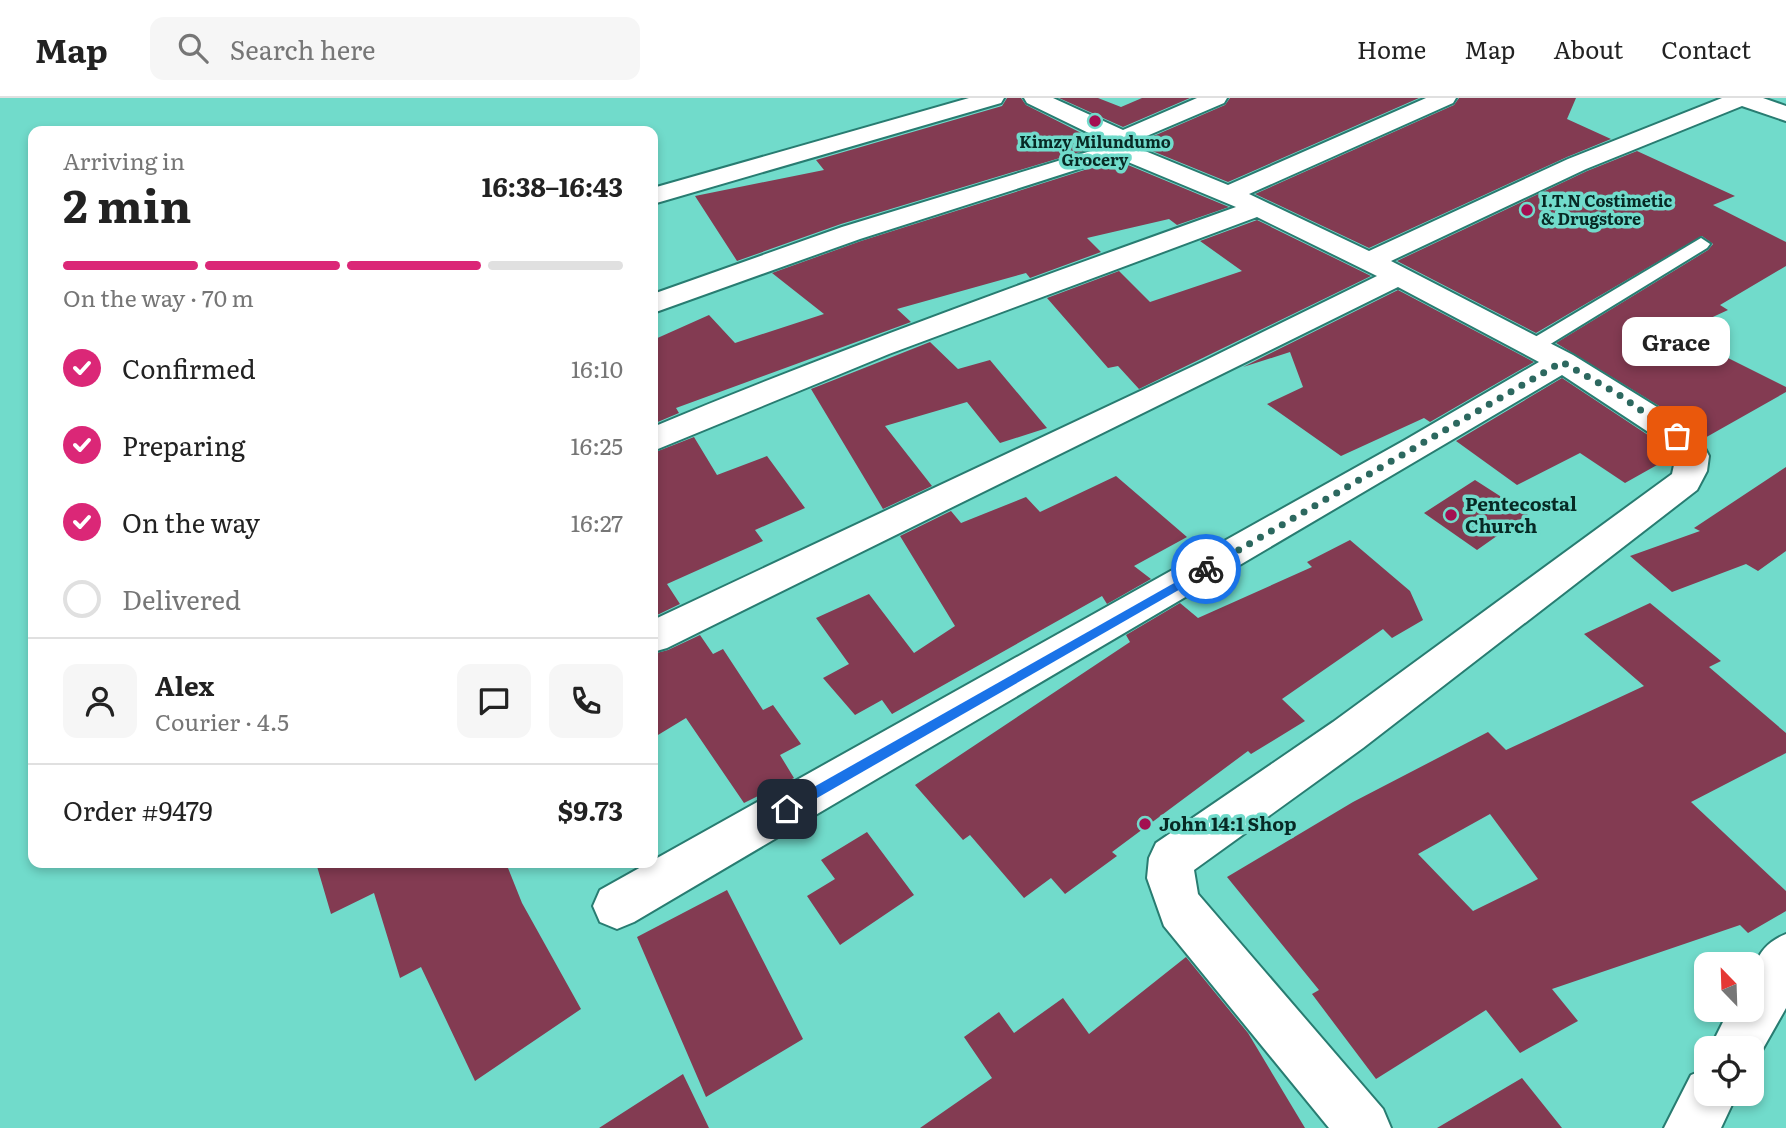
<!DOCTYPE html>
<html lang="en">
<head>
<meta charset="utf-8">
<style>
	body { margin:0; font-family:Literata,serif; background:#f6f6f6; color:#222; height:100vh; display:flex; flex-direction:column; font-size:26px; white-space:nowrap }
	* { box-sizing:border-box; margin:0 }
	p { font-size:23px; color:#767676 }
	.icon { flex:none; width:38px; height:38px; fill:none; stroke:currentColor; stroke-width:2; stroke-linecap:round; stroke-linejoin:round }
	.map { position:relative; flex:1; overflow:hidden }
	.side { position:absolute; left:28px; top:28px; width:630px; height:742px; display:flex; flex-direction:column; background:#fff; border-radius:14px; box-shadow:0 4px 10px #0003 }
	.side>* { flex:none }
	.needle { width:46px; rotate:337deg }
	.buttons { position:absolute; left:1694px; top:854px; display:grid; gap:14px }
	.buttons a { display:grid; place-items:center; width:70px; height:70px; border-radius:14px; background:#fff; box-shadow:0 4px 10px #0003; font-size:35px }
	.pin { position:absolute; display:grid; place-items:center; width:60px; height:60px; color:#fff; margin:-30px; border-radius:14px; box-shadow:0 4px 10px #0006 }
	.courier { position:absolute; display:grid; place-items:center; width:70px; height:70px; margin:-35px; border:5px solid #1a73e8; border-radius:50%; background:#fff; color:#222; box-shadow:0 2px 9px #0007 }
	.bubble { position:absolute; height:49px; border-radius:14px; background:#fff; box-shadow:0 4px 10px #0003; font-size:23px; font-weight:700; line-height:49px; text-align:center }
	.overview em { font-style:normal; font-weight:700 }
	.overview div { display:flex; flex-direction:column-reverse }
	.overview { display:flex; align-items:center; justify-content:space-between; height:119px; padding:0 35px }
	h1 { font-size:46px; font-weight:700; line-height:52px }
	.bar { display:grid; grid-template-columns:repeat(4,1fr); gap:10px 7px; align-content:center; height:84px; padding:0 35px }
	.bar i { height:9px; border-radius:5px; background:#e0e0e0 }
	.bar .on { background:#db2777 }
	.bar p { grid-column:span 4 }
	.line { display:flex; align-items:center; gap:18px; padding:0 35px; border-top:2px solid #e0e0e0 }
	.line div { flex:1 }
	.round { display:grid; place-items:center; flex:none; width:74px; height:74px; border-radius:14px; background:#f6f6f6 }
	ol { padding:0 35px; list-style:none }
	li { display:flex; align-items:center; gap:21px; height:77px }
	li p { margin-inline-start:auto }
	li .icon { padding:7px; border-radius:50%; background:#db2777; color:#fff; stroke-width:4 }
	li:last-child { color:#767676 }
	li i { width:38px; height:38px; border:4px solid #e0e0e0; border-radius:50% }
	header { display:flex; align-items:center; gap:42px; box-sizing:border-box; height:98px; padding:0 35px; background:#fff; border-bottom:2px solid #e0e0e0 }
	header strong { font-size:33px }
	nav { display:flex; gap:38px; margin-inline-start:auto; font-size:24px }
	.search { width:490px; height:63px; background:#f6f6f6; display:flex; align-items:center; gap:18px; box-sizing:border-box; padding:0 24px; border-radius:14px; color:#767676; font-size:26px }
	.map>svg:first-child { display:block }
	.building { fill:#833b52; fill-rule:evenodd }
	.lines { fill:none; stroke-linecap:round; stroke-linejoin:round }
	.lane-casing { stroke:#287c71; stroke-width:4 }
	.street-casing { stroke:#287c71; stroke-width:4 }
	.lane { fill:#fff; fill-rule:evenodd }
	.street { fill:#fff; fill-rule:evenodd }
	.route { fill:#1a73e8 }
	.done { stroke:#2c685f; stroke-width:7; stroke-dasharray:0 12.6 }
	.poi-dot { fill:#a30f51; stroke:#71dbcb; stroke-width:2.5 }
	.labels { text-anchor:middle; stroke-width:7; stroke-linejoin:round; paint-order:stroke }
	.far-poi-label { font-size:16px; font-weight:bold; fill:#072a25; stroke:#71dbcb }
	.poi-label { font-size:19px; font-weight:bold; fill:#072a25; stroke:#71dbcb; text-anchor:start }
</style>
</head>
<body>
<header>
<strong>Map</strong>
<div class="search"><svg class="icon" aria-label="search" viewBox="0 0 24 24"><circle cx="10" cy="10" r="6"/><path d="M15 15l6 6"/></svg>Search here</div>
<nav><a>Home</a><a>Map</a><a>About</a><a>Contact</a></nav>
</header>
<div class="map">
<svg width="1786" height="1030" viewBox="0 0 1786 1030">
	<rect width="100%" height="100%" fill="#71dbcb"/>
	<path class="building" d="M 1007,0 L 1021,0 L 1026,7 L 1101,45 L 1093,50 L 841,126 L 737,163 L 695,98 L 824,72 L 816,62 L 1002,8 Z
		M 1059,0 L 1098,0 L 1121,9 L 1142,0 L 1190,0 L 1123,29 Z
		M 1230,0 L 1419,0 L 1228,84 L 1135,46 L 1225,7 Z
		M 1459,0 L 1576,0 L 1567,21 L 1611,41 L 1567,59 L 1369,150 L 1255,96 L 1454,7 Z
		M 1637,53 L 1735,98 L 1713,107 L 1786,144 L 1786,168 L 1720,207 L 1728,212 L 1678,235 L 1786,289 L 1786,294 L 1703,341 L 1687,325 L 1556,245 L 1708,152 L 1713,146 L 1702,138 L 1536,235 L 1397,163 L 1587,73 Z
		M 1116,62 L 1229,109 L 1177,127 L 1169,121 L 1087,140 L 1101,154 L 1030,180 L 1026,175 L 897,211 L 911,224 L 676,310 L 679,315 L 653,326 L 653,242 L 709,217 L 735,245 L 824,216 L 772,175 L 861,143 Z
		M 1257,122 L 1371,178 L 1139,291 L 1118,268 L 1108,270 L 1047,200 L 1119,173 L 1150,204 L 1242,173 L 1200,143 Z
		M 1398,192 L 1534,264 L 1430,324 L 1424,320 L 1341,358 L 1267,306 L 1303,289 L 1290,254 L 1243,269 Z
		M 930,244 L 958,271 L 990,262 L 1047,330 L 1000,345 L 967,304 L 885,328 L 932,388 L 883,411 L 811,291 Z
		M 1562,280 L 1666,349 L 1673,358 L 1625,385 L 1580,355 L 1517,387 L 1456,343 Z
		M 694,339 L 717,377 L 767,358 L 805,410 L 755,432 L 763,443 L 667,486 L 680,506 L 653,519 L 653,355 Z
		M 1786,369 L 1786,453 L 1758,473 L 1746,466 L 1672,494 L 1630,458 L 1700,433 L 1694,430 Z
		M 1116,378 L 1187,439 L 1134,468 L 1151,481 L 1107,506 L 1102,498 L 892,616 L 882,602 L 855,617 L 823,580 L 849,566 L 816,520 L 869,496 L 914,555 L 955,528 L 900,438 L 951,413 L 961,425 L 1026,399 L 1040,414 Z
		M 1475,382 L 1528,416 L 1477,452 L 1424,415 Z
		M 1350,442 L 1410,493 L 1423,522 L 1392,540 L 1383,531 L 1282,601 L 1305,623 L 1251,656 L 1248,653 L 1112,754 L 1117,758 L 1065,796 L 1051,780 L 1024,800 L 970,737 L 963,742 L 915,687 L 1130,544 L 1126,537 L 1180,505 L 1198,520 L 1312,469 L 1307,464 Z
		M 1650,505 L 1721,563 L 1709,569 L 1786,635 L 1786,655 L 1691,704 L 1786,793 L 1786,813 L 1748,835 L 1740,827 L 1552,891 L 1578,923 L 1520,955 L 1486,912 L 1376,981 L 1312,896 L 1319,892 L 1227,779 L 1353,704 L 1488,634 L 1506,652 L 1644,588 L 1584,536 ZM 1490,716 L 1538,781 L 1473,813 L 1418,756 Z
		M 700,537 L 713,556 L 723,551 L 763,612 L 773,607 L 801,646 L 780,657 L 794,680 L 744,705 L 686,620 L 653,640 L 653,556 L 668,552 Z
		M 867,734 L 914,797 L 840,847 L 807,798 L 835,781 L 821,762 Z
		M 316,765 L 506,765 L 522,805 L 581,911 L 475,983 L 421,869 L 400,880 L 374,795 L 331,816 Z
		M 727,792 L 803,941 L 706,999 L 637,839 Z
		M 1186,859 L 1248,935 L 1305,1030 L 920,1030 L 992,980 L 964,939 L 999,914 L 1014,935 L 1063,900 L 1089,936 Z
		M 683,976 L 709,1030 L 599,1030 Z
		M 1522,980 L 1562,1030 L 1437,1030 Z"/>
	<g class="lines">
		<defs>
			<path id="lane" d="M 1701,140 L 1710,146 L 1707,150 L 1539,253 L 1525,253 L 1522,249 L 1525,245 Z"/>
			<path id="street" d="M 969,0 L 1004,0 L 1001,5 L 653,106 L 653,90 Z
				M 1024,0 L 1053,0 L 1123,32 L 1197,0 L 1227,0 L 1224,5 L 1128,46 L 1228,87 L 1426,0 L 1456,0 L 1453,5 L 1249,96 L 1369,153 L 1568,61 L 1722,0 L 1763,0 L 1786,8 L 1786,23 L 1742,8 L 1586,71 L 1391,163 L 1573,257 L 1686,327 L 1700,341 L 1709,358 L 1707,373 L 1697,392 L 1363,650 L 1194,772 L 1198,796 L 1383,1011 L 1391,1030 L 1329,1030 L 1164,828 L 1147,780 L 1149,760 L 1156,745 L 1333,624 L 1672,376 L 1676,358 L 1668,347 L 1562,277 L 634,824 L 617,831 L 600,824 L 593,808 L 600,792 L 1405,342 L 1539,264 L 1398,189 L 667,550 L 653,554 L 653,522 L 1202,264 L 1377,178 L 1257,119 L 889,256 L 653,353 L 653,329 C 844,249 1040,179 1236,109 L 1116,59 L 860,141 L 653,215 L 653,196 L 842,129 L 1094,52 L 1104,46 L 1103,42 L 1027,5 Z
				M 1786,836 L 1786,910 L 1752,970 L 1752,950 L 1710,950 L 1729,912 L 1752,912 C 1752,878 1750,851 1786,836 Z
				M 1706,971 L 1706,996 L 1737,996 L 1721,1030 L 1664,1030 L 1691,977 Z"/>
		</defs>
		<use href="#lane" class="lane-casing"/>
		<use href="#street" class="street-casing"/>
		<use href="#lane" class="lane"/>
		<use href="#street" class="street"/>
	</g>
	<path class="route" d="M 1206,467 L 1212,471 L 1210,474 L 791,715 L 782,715 L 782,707 Z"/>
	<g class="lines">
		<path class="done" d="M 1206,471 L 1562,264 L 1618,296 L 1677,338"/>
	</g>
	<g class="poi-dot">
		<circle cx="1095" cy="23" r="7"/>
		<circle cx="1527" cy="112" r="7"/>
		<circle cx="1451" cy="417" r="7"/>
		<circle cx="1145" cy="726" r="7"/>
	</g>
	<g class="labels">
		<g class="far-poi-label">
			<text x="1095" y="50">Kimzy Milundumo<tspan x="1095" dy="18">Grocery</tspan></text>
			<text x="1541" y="109" text-anchor="start">I.T.N Costimetic<tspan x="1541" dy="18">&amp; Drugstore</tspan></text>
		</g>
		<g class="poi-label">
			<text x="1465" y="413">Pentecostal<tspan x="1465" dy="22">Church</tspan></text>
			<text x="1159" y="733">John 14:1 Shop</text>
		</g>
	</g>
</svg>
<div class="buttons">
<a><svg class="needle" viewBox="-14 -14 28 28"><path d="M0-13l5 13h-10z" fill="#e53935"/><path d="M0 13l5-13h-10z" fill="#767676"/></svg></a>
<a><svg class="icon" aria-label="locate" viewBox="0 0 24 24"><circle cx="12" cy="12" r="6"/><path d="M12 2v4M12 18v4M2 12h4M18 12h4"/></svg></a>
</div>
<div class="pin" style="left:1677px;top:338px;background:#ea580c"><svg class="icon" aria-label="bag" viewBox="0 0 24 24"><path d="M5 8h14l-1 12H6zM9 8a3 3 0 0 1 6 0"/></svg></div>
<div class="pin" style="left:787px;top:711px;background:#1f2937"><svg class="icon" aria-label="home" viewBox="0 0 24 24"><path d="M3 11l9-7 9 7M6 9v11h12V9"/></svg></div>
<div class="courier" style="left:1206px;top:471px"><svg class="icon" aria-label="bike" viewBox="0 0 24 24"><circle cx="6" cy="16" r="4"/><circle cx="18" cy="16" r="4"/><path d="M6 16l4-8h5l3 8M10 8l3 8H6M13 5h3"/></svg></div>
<div class="bubble" style="left:1622px;top:219px;width:108px">Grace</div>
<section class="side">
<div class="overview"><div><h1>2 min</h1><p>Arriving in</p></div><em>16:38–16:43</em></div>
<div class="bar"><i class="on"></i><i class="on"></i><i class="on"></i><i></i><p>On the way · 70 m</p></div>
<ol>
<li><svg class="icon" aria-label="check" viewBox="0 0 24 24"><path d="M5 12l5 5 9-10"/></svg>Confirmed<p>16:10</p></li>
<li><svg class="icon" aria-label="check" viewBox="0 0 24 24"><path d="M5 12l5 5 9-10"/></svg>Preparing<p>16:25</p></li>
<li><svg class="icon" aria-label="check" viewBox="0 0 24 24"><path d="M5 12l5 5 9-10"/></svg>On the way<p>16:27</p></li>
<li><i></i>Delivered</li>
</ol>
<div class="line" style="height:126px"><a class="round"><svg class="icon" aria-label="person" viewBox="0 0 24 24"><circle cx="12" cy="8" r="4"/><path d="M4 21q1-7 8-7t8 7"/></svg></a><div><b>Alex</b><p>Courier · 4.5</p></div><a class="round"><svg class="icon" aria-label="chat" viewBox="0 0 24 24"><path d="M4 5h16v11H9l-5 4z"/></svg></a><a class="round"><svg class="icon" aria-label="phone" viewBox="0 0 24 24"><path d="M5 4h4l2 5-3 2q2 4 5 5l2-3 5 2v4C11 20 4 13 5 4z"/></svg></a></div>
<div class="line" style="height:91px"><div>Order #9479</div><b>$9.73</b></div>
</section>
</div>
</body>
</html>
